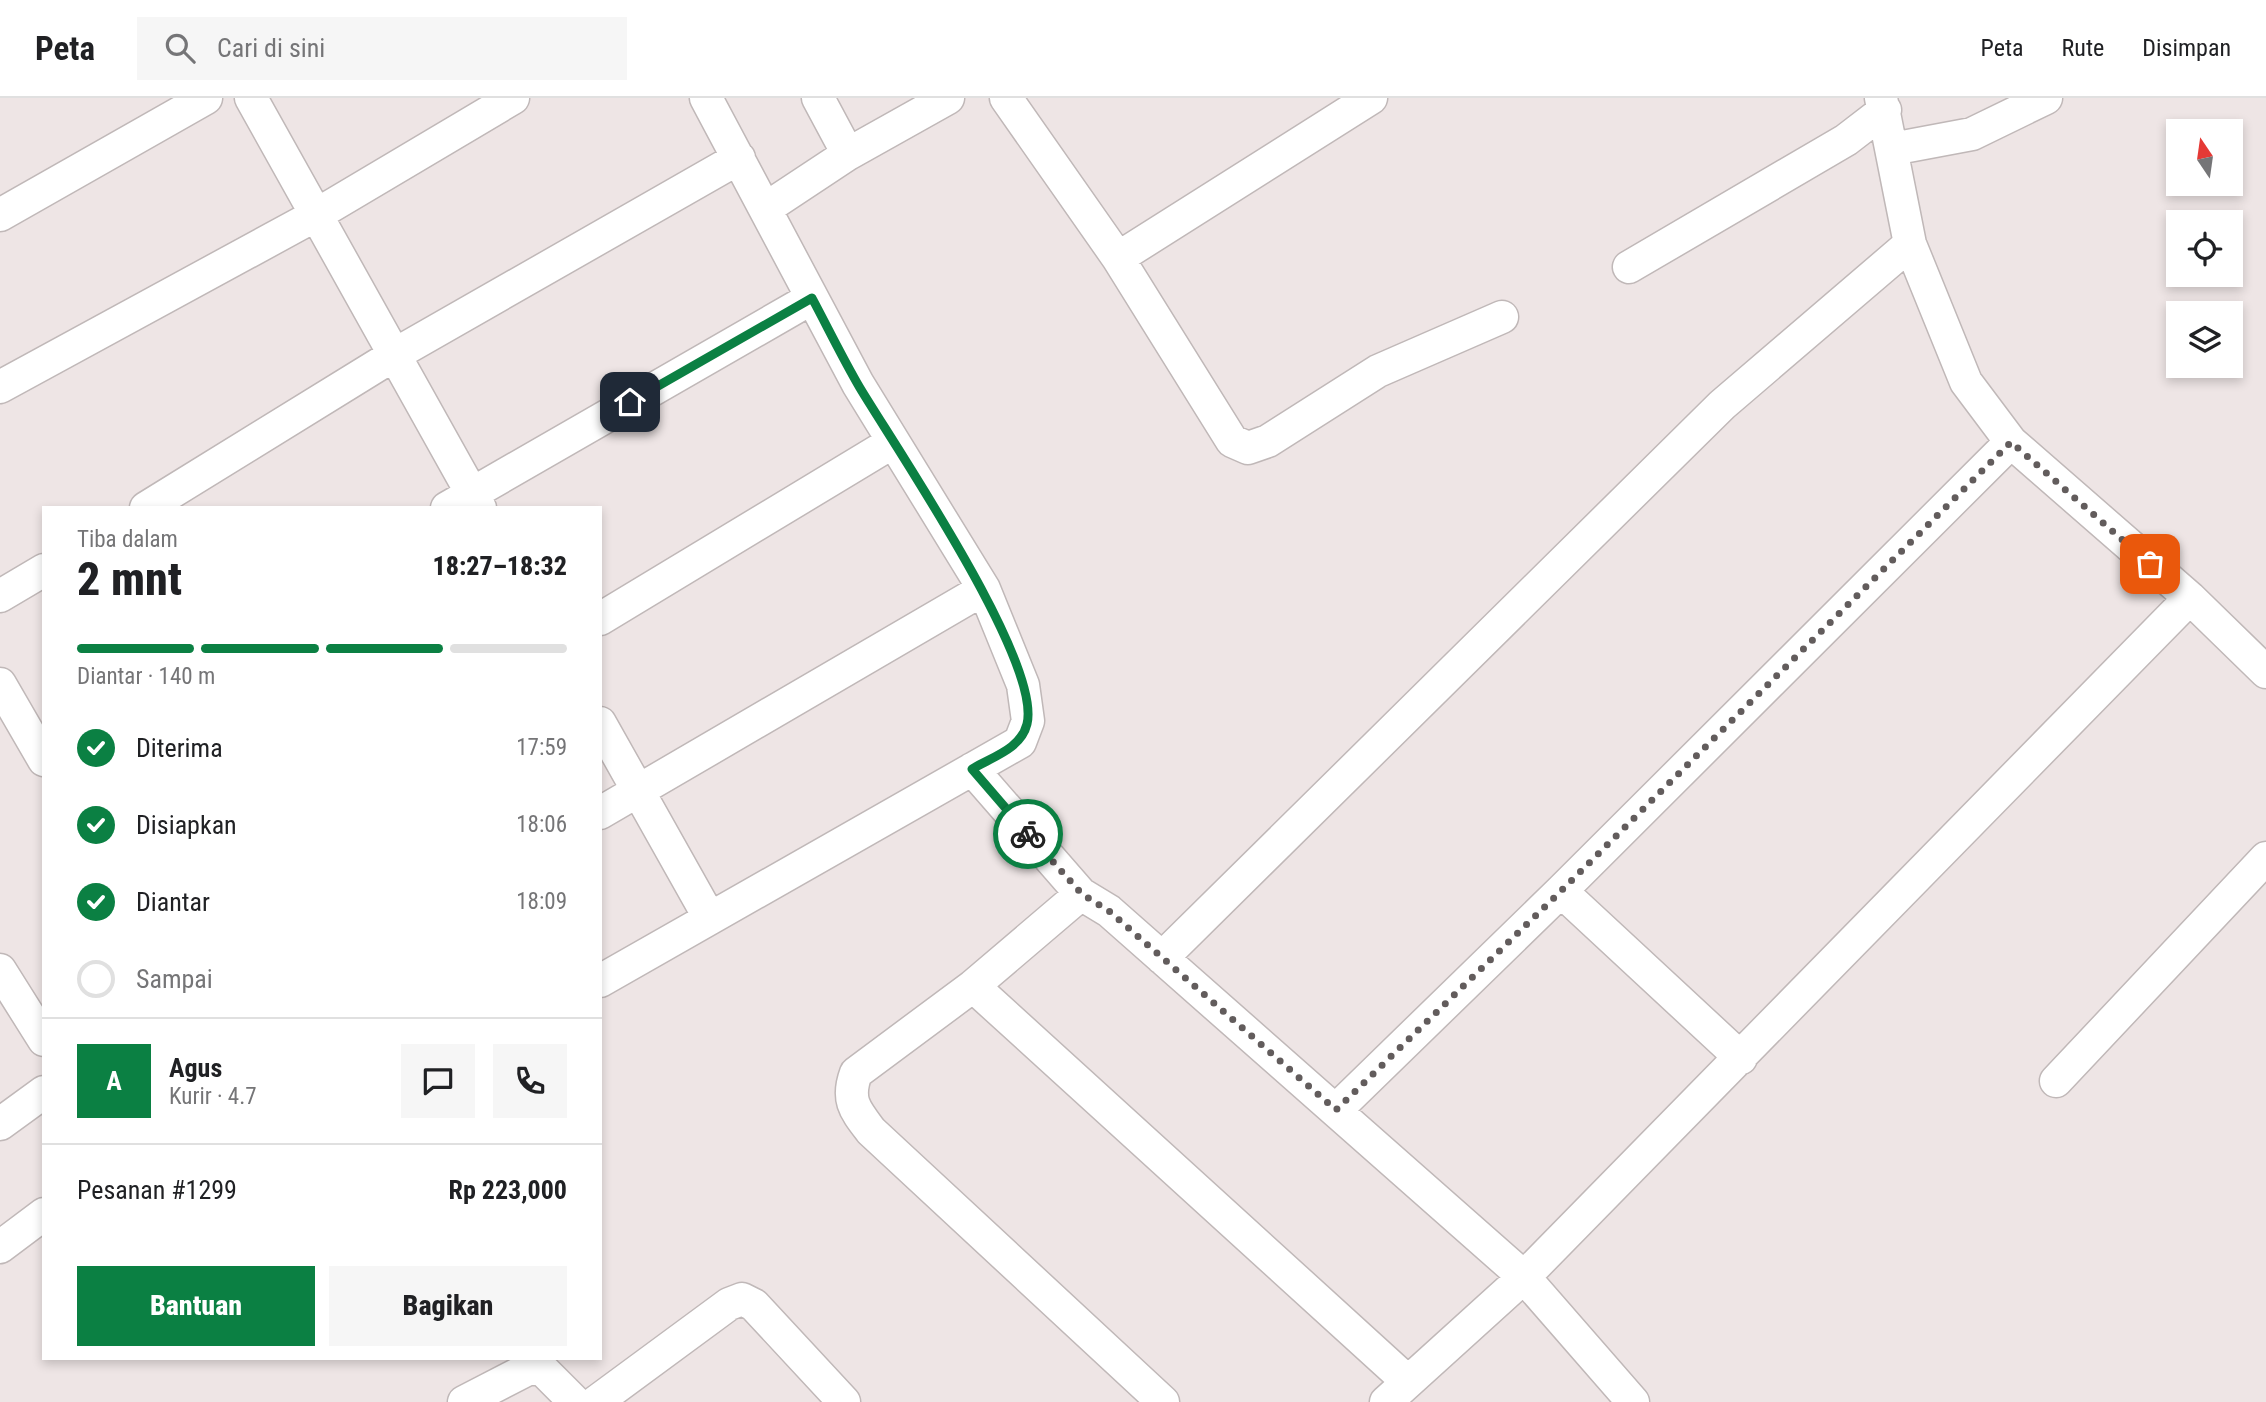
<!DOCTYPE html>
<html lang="id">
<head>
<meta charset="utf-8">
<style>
	body { margin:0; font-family:"Roboto Condensed",sans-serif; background:#f6f6f6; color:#202124; height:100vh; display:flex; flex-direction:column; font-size:26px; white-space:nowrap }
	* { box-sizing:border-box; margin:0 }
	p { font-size:23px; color:#757577 }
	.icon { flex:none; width:38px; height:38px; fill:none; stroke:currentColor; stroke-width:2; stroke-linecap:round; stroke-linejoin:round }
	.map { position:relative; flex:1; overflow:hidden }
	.details { position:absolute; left:42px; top:408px; width:560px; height:854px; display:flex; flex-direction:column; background:#fff; border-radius:0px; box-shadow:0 4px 10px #0003 }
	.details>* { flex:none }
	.needle { width:46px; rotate:347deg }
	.controls { position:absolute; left:2166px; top:21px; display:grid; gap:14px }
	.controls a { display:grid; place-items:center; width:77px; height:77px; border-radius:0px; background:#fff; box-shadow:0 4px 10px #0003; font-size:35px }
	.pin { position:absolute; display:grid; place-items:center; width:60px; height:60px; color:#fff; margin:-30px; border-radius:14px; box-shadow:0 4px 10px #0006 }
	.courier { position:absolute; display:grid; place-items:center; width:70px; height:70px; margin:-35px; border:5px solid #0b8043; border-radius:50%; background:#fff; color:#222; box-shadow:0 2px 9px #0007 }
	.headline em { font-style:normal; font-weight:800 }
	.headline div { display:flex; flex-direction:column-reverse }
	.headline { display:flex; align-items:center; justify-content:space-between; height:119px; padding:0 35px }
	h1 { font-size:46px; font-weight:800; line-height:52px }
	.bar { display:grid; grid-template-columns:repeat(4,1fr); gap:10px 7px; align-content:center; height:84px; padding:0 35px }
	.bar i { height:9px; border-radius:5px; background:#e0e0e0 }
	.bar .current { background:#0b8043 }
	.bar p { grid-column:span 4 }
	.line { display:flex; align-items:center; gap:18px; padding:0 35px; border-top:2px solid #e0e0e0 }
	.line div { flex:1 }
	.round { display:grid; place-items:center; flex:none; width:74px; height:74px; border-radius:0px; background:#f6f6f6 }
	ol { padding:0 35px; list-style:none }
	li { display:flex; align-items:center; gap:21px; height:77px }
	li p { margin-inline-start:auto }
	li .icon { padding:7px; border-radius:50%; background:#0b8043; color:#fff; stroke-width:4 }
	li:last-child { color:#757577 }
	li i { width:38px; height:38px; border:4px solid #e0e0e0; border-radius:50% }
	.primary-button { display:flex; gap:14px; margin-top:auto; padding:14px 35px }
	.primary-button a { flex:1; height:80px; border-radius:0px; background:#0b8043; color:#fff; font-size:28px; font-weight:800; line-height:80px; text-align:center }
	.primary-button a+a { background:#f6f6f6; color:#202124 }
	header { display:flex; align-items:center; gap:42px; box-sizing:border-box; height:98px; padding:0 35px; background:#fff; border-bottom:2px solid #e0e0e0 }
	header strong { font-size:33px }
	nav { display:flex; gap:38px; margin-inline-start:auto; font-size:24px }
	.search { width:490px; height:63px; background:#f6f6f6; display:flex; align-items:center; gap:18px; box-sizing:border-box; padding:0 24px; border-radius:0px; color:#757577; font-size:26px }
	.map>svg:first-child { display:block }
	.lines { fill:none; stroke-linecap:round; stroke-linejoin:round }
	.street-casing { stroke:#c0b8b8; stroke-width:35 }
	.street { stroke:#fff; stroke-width:32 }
	.done { stroke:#625c5c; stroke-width:7; stroke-dasharray:0 12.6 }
	.route { stroke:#0b8043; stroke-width:9 }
</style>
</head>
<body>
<header>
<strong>Peta</strong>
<div class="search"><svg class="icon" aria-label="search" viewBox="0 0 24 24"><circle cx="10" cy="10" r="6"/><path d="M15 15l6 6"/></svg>Cari di sini</div>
<nav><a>Peta</a><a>Rute</a><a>Disimpan</a></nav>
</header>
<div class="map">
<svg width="2266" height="1304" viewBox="0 0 2266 1304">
	<rect width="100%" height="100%" fill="#eee5e5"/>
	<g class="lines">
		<defs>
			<path id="street" d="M 251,0 L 480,410
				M 818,0 L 848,56
				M 1006,0 L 1118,160 L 1232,343 L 1248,350 L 1268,343 L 1378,273 L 1502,219
				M 1881,0 L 1910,146 L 1966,284 L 2011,344 L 2190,500 L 2266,574
				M 1892,51 L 1972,36 L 2046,0
				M 765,111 L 848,56 L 948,0
				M 0,117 L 206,0
				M 1118,160 L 1371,0
				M 1629,169 L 1846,42 L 1885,12
				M 0,289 L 316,117 L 513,0
				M 146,410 L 394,257 L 739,60
				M 447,410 L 812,200
				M 0,498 L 44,472
				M 600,521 L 893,344
				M 0,586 L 44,662
				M 600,625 L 709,819
				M 972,671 L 1081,796
				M 600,715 L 984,491
				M 1561,793 L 1741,960
				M 1162,860 L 1722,307 L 1910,146
				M 0,872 L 44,942
				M 600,883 L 1020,644 L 1028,623 L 1023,587 L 984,491 L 858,286 L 706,0
				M 973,888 L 1407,1283
				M 2056,983 L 2266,760
				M 1336,1012 L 1561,793 L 2011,344
				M 0,1026 L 44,994
				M 0,1149 L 44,1116
				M 464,1304 L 528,1271 L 541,1270 L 575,1304
				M 596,1304 L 729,1206 L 742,1201 L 754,1207 L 844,1304
				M 1163,1304 L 871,1033 C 855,1012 846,1002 856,975 L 973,888 L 1081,796 L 1109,813 L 1524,1179 L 1633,1304
				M 1386,1304 L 1524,1179 L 2190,500"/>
		</defs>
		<use href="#street" class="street-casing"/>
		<use href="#street" class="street"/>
	</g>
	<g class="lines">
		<path class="done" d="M 1028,736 L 1082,796 L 1109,813 L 1336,1012 L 1561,793 L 2011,344 L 2150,466"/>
		<path class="route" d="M 630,304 L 812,200 C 828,230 843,261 860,290 C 896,350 1042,564 1027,626 C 1021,651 992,659 972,671 L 1028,736"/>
	</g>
</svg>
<div class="controls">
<a><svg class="needle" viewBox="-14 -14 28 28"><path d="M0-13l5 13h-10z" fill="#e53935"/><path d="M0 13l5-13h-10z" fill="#757577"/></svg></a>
<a><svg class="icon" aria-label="locate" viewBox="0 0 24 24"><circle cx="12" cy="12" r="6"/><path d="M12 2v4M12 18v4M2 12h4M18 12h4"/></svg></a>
<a><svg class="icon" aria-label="layers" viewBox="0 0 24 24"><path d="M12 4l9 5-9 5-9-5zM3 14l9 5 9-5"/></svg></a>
</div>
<div class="pin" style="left:2150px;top:466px;background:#ea580c"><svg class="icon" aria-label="bag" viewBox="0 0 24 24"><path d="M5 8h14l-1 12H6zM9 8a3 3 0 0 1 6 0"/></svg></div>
<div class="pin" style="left:630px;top:304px;background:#1f2937"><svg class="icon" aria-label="home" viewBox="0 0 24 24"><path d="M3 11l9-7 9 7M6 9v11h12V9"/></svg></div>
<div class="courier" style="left:1028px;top:736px"><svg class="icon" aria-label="bike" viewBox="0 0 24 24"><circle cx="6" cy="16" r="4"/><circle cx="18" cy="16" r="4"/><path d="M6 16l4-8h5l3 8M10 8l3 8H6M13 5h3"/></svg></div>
<section class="details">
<div class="headline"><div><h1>2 mnt</h1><p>Tiba dalam</p></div><em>18:27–18:32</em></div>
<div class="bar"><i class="current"></i><i class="current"></i><i class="current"></i><i></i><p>Diantar · 140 m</p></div>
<ol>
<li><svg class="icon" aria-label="check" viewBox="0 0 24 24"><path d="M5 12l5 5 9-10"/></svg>Diterima<p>17:59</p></li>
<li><svg class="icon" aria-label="check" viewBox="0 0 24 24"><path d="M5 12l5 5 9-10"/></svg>Disiapkan<p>18:06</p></li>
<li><svg class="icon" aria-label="check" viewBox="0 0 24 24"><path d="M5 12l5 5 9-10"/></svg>Diantar<p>18:09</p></li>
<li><i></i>Sampai</li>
</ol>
<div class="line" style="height:126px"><b class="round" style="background:#0b8043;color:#fff">A</b><div><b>Agus</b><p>Kurir · 4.7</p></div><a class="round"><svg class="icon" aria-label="chat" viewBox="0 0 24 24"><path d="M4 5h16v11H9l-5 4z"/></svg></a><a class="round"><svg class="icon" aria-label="phone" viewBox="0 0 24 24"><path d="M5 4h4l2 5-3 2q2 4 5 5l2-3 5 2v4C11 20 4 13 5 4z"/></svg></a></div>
<div class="line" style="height:91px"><div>Pesanan #1299</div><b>Rp 223,000</b></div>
<div class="primary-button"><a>Bantuan</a><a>Bagikan</a></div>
</section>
</div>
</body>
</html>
